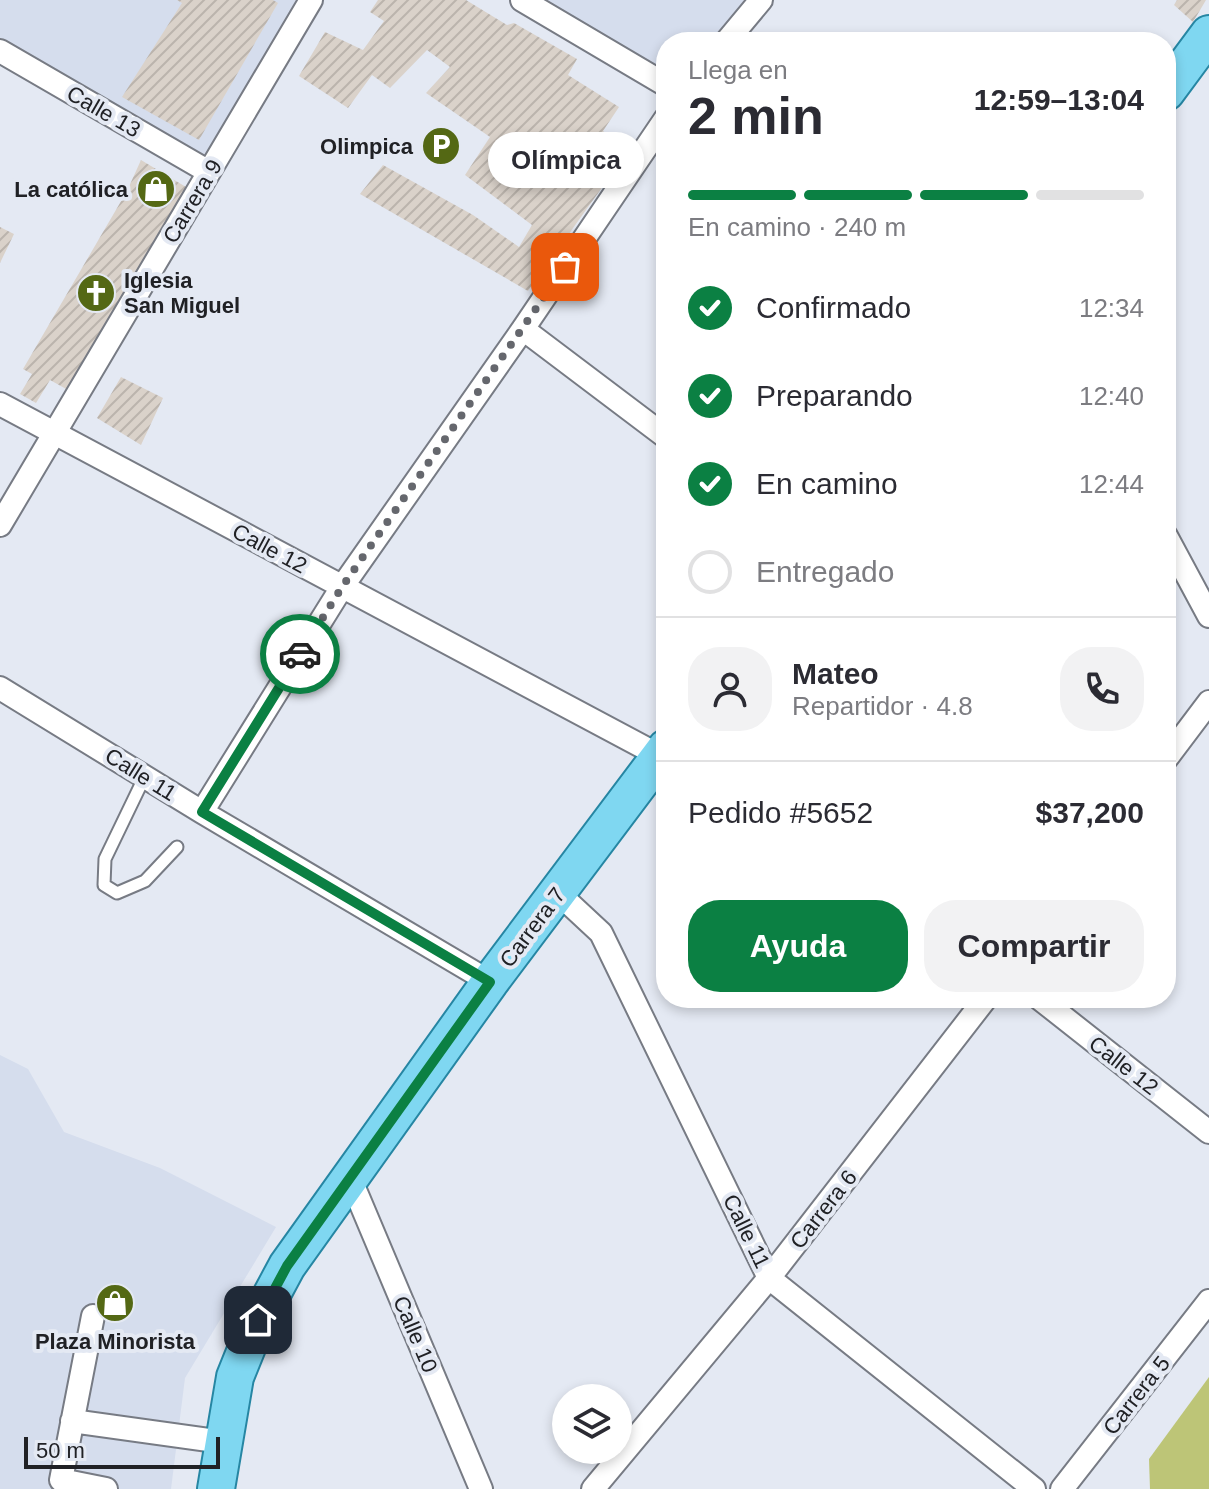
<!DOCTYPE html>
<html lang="es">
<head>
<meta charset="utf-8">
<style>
	body { margin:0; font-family:Arial,sans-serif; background:#f2f2f3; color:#2b2b33; height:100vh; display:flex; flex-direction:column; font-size:30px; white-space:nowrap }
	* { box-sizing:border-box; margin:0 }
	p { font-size:26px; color:#7c7c81 }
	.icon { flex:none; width:44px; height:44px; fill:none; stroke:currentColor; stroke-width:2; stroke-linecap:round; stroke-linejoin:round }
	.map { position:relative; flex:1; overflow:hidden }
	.panel { position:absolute; left:656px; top:32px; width:520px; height:976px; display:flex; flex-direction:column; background:#fff; border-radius:32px; box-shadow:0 4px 12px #0003 }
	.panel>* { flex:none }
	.tools { position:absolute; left:552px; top:1384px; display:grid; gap:16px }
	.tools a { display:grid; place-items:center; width:80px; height:80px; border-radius:50%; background:#fff; box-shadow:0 4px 12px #0003; font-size:40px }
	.scale { position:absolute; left:24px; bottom:20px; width:196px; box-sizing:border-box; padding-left:8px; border:4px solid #202125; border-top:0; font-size:22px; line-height:28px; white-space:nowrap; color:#202125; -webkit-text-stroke:6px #e4e9f3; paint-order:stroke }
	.pin { position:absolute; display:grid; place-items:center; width:68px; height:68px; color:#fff; margin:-34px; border-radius:16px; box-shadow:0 4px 12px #0006 }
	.courier { position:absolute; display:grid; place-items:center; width:80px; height:80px; margin:-40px; border:6px solid #0b8043; border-radius:50%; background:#fff; color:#222; box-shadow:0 2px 10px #0007 }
	.bubble { position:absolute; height:56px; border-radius:28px; background:#fff; box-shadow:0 4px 12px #0003; font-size:26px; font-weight:800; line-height:56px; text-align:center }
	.overview em { font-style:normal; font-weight:800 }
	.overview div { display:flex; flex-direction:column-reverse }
	.overview { display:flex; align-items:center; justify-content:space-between; height:136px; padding:0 32px }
	h1 { font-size:52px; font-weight:800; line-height:60px }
	.bar { display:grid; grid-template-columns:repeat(4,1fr); gap:12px 8px; align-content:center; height:96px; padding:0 32px }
	.bar i { height:10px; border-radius:6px; background:#e1e1e2 }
	.bar .active { background:#0b8043 }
	.bar p { grid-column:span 4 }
	.line { display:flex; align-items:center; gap:20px; padding:0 32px; border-top:2px solid #e1e1e2 }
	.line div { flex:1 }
	.round { display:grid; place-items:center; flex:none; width:84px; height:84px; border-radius:32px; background:#f2f2f3 }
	ol { padding:0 32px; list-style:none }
	li { display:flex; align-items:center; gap:24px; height:88px }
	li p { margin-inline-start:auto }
	li .icon { padding:8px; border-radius:50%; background:#0b8043; color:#fff; stroke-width:4 }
	li:last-child { color:#7c7c81 }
	li i { width:44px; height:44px; border:4px solid #e1e1e2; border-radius:50% }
	.action { display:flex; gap:16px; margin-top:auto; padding:16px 32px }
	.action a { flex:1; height:92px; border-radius:32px; background:#0b8043; color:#fff; font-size:32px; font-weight:800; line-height:92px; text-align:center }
	.action a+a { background:#f2f2f3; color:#2b2b33 }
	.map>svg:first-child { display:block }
	.built { fill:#d5dded }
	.green { fill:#bdc577 }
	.building { fill:url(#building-hatch) }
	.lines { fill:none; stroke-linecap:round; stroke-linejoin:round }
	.service-casing { stroke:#777b84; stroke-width:15 }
	.minor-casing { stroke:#777b84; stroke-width:26 }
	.primary-casing { stroke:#2686a3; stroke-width:40 }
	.service { stroke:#fff; stroke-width:11 }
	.minor { stroke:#fff; stroke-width:22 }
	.primary { stroke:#7fd7f1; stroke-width:36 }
	.done { stroke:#65676d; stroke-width:8; stroke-dasharray:0 14.4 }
	.route { stroke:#0b8043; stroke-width:10 }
	.labels { text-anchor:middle; stroke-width:8; stroke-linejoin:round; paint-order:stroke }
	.street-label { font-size:22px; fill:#202125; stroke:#e4e9f3 }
	.poi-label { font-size:22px; font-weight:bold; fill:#202125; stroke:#e4e9f3; text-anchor:end }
</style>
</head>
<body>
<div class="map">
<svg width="1209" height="1489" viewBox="0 0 1209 1489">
	<defs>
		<pattern id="building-hatch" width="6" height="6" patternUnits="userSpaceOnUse" patternTransform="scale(2)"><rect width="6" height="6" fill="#dad2ca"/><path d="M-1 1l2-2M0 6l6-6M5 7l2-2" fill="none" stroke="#bbb4ad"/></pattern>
	</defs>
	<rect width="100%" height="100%" fill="#e4e9f3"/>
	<path class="built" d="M 0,0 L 311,0 L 209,172 L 0,51 Z
		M 522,0 L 761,0 L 726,42 L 666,42 L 666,85 Z
		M 0,1055 L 28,1069 L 64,1132 L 160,1168 L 276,1227 L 185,1378 L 171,1489 L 0,1489 Z"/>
	<path class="green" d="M 1209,1377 L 1209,1489 L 1150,1489 L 1149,1459 Z"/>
	<path class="building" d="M 177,0 L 273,0 L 278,3 L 199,140 L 122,97 L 182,3 Z
		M 378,0 L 466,0 L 507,25 L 514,23 L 577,59 L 568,75 L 619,107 L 603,131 L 627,149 L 613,170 L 590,154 L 583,163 L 606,182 L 528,291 L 360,194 L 383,165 L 473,215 L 519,247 L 532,225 L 465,175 L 490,137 L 426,93 L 450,67 L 427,50 L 390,88 L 372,75 L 348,108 L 299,76 L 325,32 L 363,50 L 384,21 L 370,12 Z
		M 1177,0 L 1206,0 L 1193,22 L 1174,5 Z
		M 141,160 L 186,187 L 68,390 L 50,380 L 36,403 L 20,394 L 32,374 L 23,369 L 127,191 Z
		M 0,227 L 14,234 L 0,263 Z
		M 121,377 L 163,398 L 141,445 L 97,418 Z"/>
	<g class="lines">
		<defs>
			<path id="service" d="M 145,776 L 105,859 L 104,885 L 117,893 L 145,881 L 177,847"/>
			<path id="minor" d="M 522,0 L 666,85
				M 726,42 L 761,0
				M 0,51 L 209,172
				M 523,329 L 666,437
				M 0,404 L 660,756 L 666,763
				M 0,525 L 311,0
				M 1166,536 L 1209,616
				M 0,688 L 202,812 L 490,982
				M 1166,759 L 1209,702
				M 202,812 L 342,587 L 523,329 L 666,118
				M 558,893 L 601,933 L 769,1278 L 1034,1489
				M 1039,998 L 1209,1132
				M 350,1178 L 481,1489
				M 93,1316 L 61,1480 L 106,1489
				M 72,1421 L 223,1442
				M 593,1489 L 769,1278 L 986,998
				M 1062,1489 L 1209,1301"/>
			<path id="primary" d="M 1166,92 L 1209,34
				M 216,1489 L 235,1377 L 258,1320 L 287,1266 L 490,982 L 666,748"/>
		</defs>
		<use href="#service" class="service-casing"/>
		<use href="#minor" class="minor-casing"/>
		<use href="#primary" class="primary-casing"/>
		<use href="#service" class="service"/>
		<use href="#minor" class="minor"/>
		<use href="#primary" class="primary"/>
	</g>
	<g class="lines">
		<path class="done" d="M 300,654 L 342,587 L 565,267"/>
		<path class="route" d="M 258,1320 L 287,1266 L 490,982 L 202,812 L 300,654"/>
	</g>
	<defs>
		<symbol id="parking-disc" viewBox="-11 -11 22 22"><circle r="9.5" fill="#546814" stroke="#e4e9f3"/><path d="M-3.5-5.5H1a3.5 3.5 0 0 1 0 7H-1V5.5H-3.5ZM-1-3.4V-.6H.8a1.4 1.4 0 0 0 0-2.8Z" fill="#fff"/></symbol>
		<symbol id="shop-disc" viewBox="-11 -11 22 22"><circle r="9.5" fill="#546814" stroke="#e4e9f3"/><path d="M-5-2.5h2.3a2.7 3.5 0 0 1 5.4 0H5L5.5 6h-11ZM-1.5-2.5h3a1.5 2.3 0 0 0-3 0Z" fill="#fff"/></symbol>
		<symbol id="church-disc" viewBox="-11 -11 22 22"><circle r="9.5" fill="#546814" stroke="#e4e9f3"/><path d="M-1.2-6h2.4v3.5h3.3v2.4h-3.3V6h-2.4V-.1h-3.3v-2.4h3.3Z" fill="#fff"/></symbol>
	</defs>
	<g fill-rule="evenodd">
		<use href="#parking-disc" x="419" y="124" width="44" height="44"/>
		<use href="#shop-disc" x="134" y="167" width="44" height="44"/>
		<use href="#church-disc" x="74" y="271" width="44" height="44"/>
		<use href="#shop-disc" x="93" y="1281" width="44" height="44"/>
	</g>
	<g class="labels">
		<g class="street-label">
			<text transform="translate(104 111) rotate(30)" y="8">Calle 13</text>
			<text transform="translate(192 201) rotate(-59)" y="8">Carrera 9</text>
			<text transform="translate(270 548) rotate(28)" y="8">Calle 12</text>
			<text transform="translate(141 774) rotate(32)" y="8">Calle 11</text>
			<text transform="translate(532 927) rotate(-53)" y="8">Carrera 7</text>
			<text transform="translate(1124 1065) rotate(38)" y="8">Calle 12</text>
			<text transform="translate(823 1209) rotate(-52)" y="8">Carrera 6</text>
			<text transform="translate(747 1231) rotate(64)" y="8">Calle 11</text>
			<text transform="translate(416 1334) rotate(67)" y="8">Calle 10</text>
			<text transform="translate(1136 1395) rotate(-52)" y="8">Carrera 5</text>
		</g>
		<g class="poi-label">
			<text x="413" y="154">Olimpica</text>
			<text x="128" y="197">La católica</text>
			<text x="124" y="288" text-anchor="start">Iglesia<tspan x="124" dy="25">San Miguel</tspan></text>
			<text x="115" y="1349" text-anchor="middle">Plaza Minorista</text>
		</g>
	</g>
</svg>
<div class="tools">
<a><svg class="icon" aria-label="layers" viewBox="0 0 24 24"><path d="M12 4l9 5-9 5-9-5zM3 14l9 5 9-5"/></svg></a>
</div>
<div class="scale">50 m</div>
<div class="pin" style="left:565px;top:267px;background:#ea580c"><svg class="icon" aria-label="bag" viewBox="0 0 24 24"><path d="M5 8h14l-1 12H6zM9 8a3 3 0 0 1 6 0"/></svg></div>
<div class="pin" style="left:258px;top:1320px;background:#1f2937"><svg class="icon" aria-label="home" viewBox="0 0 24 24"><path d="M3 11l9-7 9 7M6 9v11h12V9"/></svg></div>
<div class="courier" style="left:300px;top:654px"><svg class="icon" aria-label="car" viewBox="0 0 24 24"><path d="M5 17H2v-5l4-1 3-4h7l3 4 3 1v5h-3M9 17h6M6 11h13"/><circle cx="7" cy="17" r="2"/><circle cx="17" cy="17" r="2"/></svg></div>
<div class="bubble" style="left:488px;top:132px;width:156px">Olímpica</div>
<section class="panel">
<div class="overview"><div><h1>2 min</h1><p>Llega en</p></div><em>12:59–13:04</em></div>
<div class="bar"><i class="active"></i><i class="active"></i><i class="active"></i><i></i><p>En camino · 240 m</p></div>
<ol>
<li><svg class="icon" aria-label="check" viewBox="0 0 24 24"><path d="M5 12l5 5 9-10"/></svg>Confirmado<p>12:34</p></li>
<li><svg class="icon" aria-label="check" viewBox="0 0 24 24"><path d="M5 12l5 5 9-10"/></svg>Preparando<p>12:40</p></li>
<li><svg class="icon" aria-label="check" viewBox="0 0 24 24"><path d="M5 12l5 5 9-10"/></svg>En camino<p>12:44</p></li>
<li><i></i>Entregado</li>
</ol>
<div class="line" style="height:144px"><a class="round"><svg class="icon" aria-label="person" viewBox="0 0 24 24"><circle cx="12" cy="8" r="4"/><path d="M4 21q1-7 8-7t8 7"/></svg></a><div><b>Mateo</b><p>Repartidor · 4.8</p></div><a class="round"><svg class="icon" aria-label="phone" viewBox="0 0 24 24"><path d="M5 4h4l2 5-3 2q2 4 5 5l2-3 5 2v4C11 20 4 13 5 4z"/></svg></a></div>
<div class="line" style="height:104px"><div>Pedido #5652</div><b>$37,200</b></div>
<div class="action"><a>Ayuda</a><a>Compartir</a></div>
</section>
</div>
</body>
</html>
